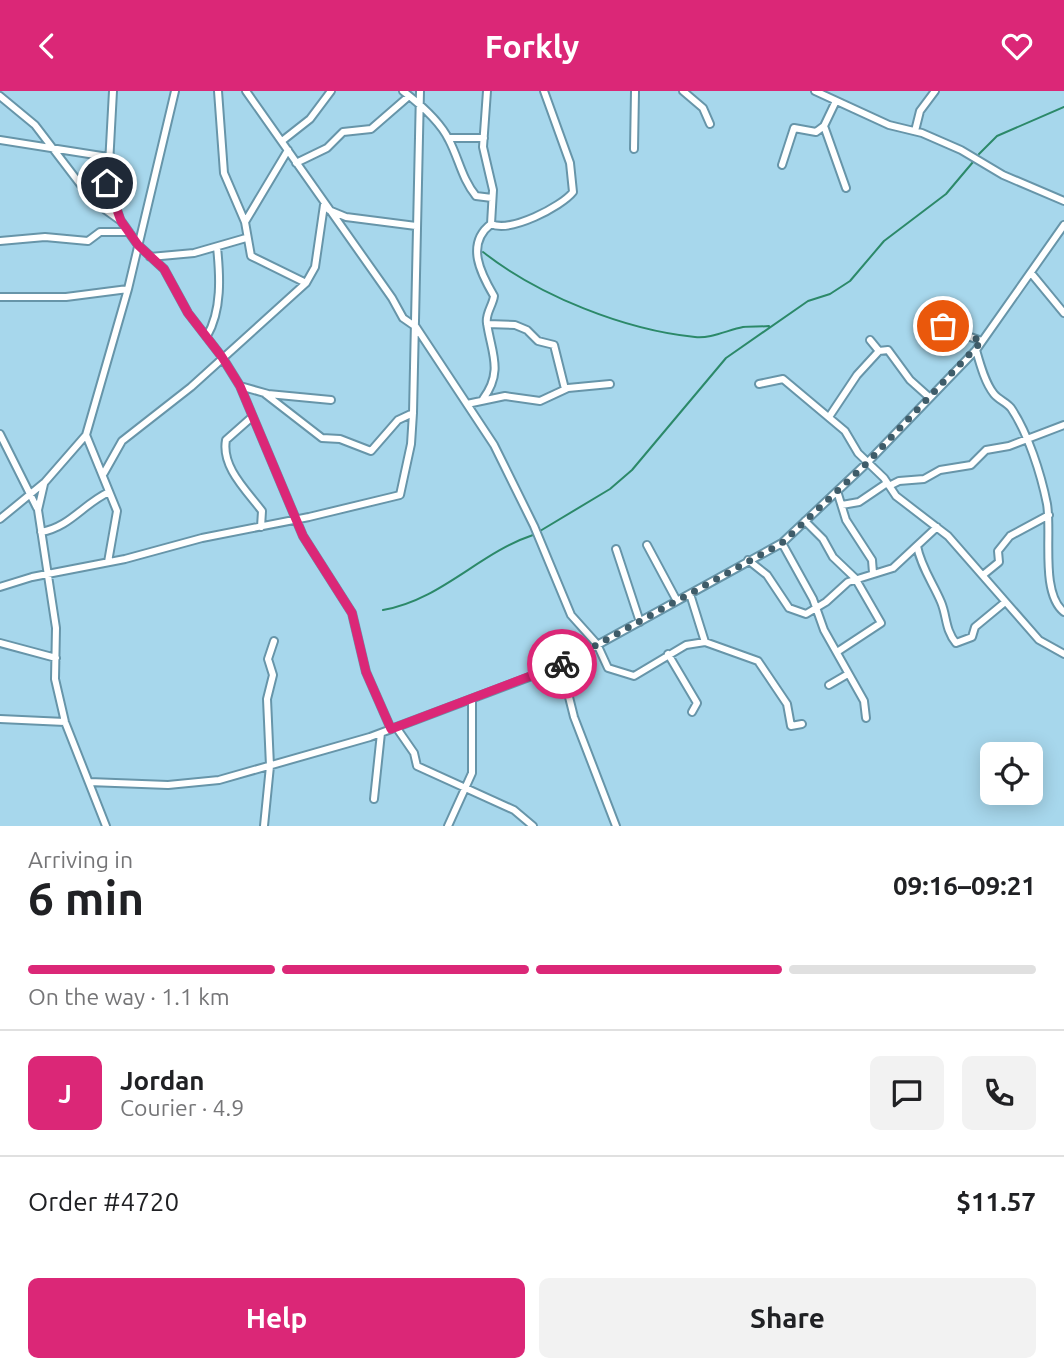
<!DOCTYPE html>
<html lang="en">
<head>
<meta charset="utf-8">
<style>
	body { margin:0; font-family:Ubuntu,sans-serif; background:#f2f2f2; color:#202124; height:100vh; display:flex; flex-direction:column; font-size:26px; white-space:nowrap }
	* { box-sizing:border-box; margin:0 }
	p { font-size:23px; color:#757577 }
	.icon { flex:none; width:38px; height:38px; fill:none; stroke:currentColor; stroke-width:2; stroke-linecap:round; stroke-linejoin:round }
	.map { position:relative; height:735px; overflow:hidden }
	.side { display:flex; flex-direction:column; background:#fff; flex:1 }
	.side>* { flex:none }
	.buttons { position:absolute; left:980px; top:651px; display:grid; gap:14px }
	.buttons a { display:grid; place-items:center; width:63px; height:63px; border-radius:10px; background:#fff; box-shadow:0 4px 18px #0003; font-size:35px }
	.pin { position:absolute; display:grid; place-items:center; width:60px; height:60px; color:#fff; margin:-30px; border:4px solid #fff; border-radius:50%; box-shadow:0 2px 7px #0007 }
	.courier { position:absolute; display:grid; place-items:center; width:70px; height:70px; margin:-35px; border:5px solid #db2777; border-radius:50%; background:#fff; color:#222; box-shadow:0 2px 9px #0007 }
	.headline em { font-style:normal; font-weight:700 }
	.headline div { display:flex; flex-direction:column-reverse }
	.headline { display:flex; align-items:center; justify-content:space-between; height:119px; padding:0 28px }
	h1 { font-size:46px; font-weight:700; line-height:52px }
	.bar { display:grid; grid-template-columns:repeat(4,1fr); gap:10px 7px; align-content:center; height:84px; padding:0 28px }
	.bar i { height:9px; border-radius:5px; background:#e0e0e0 }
	.bar .on { background:#db2777 }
	.bar p { grid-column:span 4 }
	.line { display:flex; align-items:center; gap:18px; padding:0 28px; border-top:2px solid #e0e0e0 }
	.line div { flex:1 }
	.round { display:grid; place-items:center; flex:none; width:74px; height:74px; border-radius:10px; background:#f2f2f2 }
	.cta { display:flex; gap:14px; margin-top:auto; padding:14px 28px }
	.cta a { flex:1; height:80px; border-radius:10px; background:#db2777; color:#fff; font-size:28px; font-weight:700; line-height:80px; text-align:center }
	.cta a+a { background:#f2f2f2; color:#202124 }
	header { display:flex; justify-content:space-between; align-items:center; height:91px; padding:0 28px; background:#db2777; color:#fff; font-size:32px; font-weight:700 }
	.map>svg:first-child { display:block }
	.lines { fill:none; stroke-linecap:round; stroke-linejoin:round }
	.stream { stroke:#2c8969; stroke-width:2 }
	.minor-casing { stroke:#6795a9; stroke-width:10 }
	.minor { stroke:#fff; stroke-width:6 }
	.done { stroke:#3f5c69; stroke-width:7; stroke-dasharray:0 12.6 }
	.route { stroke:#db2777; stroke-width:9 }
</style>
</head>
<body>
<header><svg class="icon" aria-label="back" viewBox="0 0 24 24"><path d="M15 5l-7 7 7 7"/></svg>Forkly<svg class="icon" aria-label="heart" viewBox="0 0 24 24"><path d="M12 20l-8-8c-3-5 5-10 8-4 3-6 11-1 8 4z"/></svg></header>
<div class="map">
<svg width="1064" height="735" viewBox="0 0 1064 735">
	<rect width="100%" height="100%" fill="#a7d7ec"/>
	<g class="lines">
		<path class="stream" d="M 979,63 L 997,45 L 1064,16
			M 483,161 C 539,205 625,239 695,246 C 710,248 728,239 743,236 C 752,235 760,236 769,235
			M 540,440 L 610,398 L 632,379 L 726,267 L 808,210 L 830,203 L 850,190 L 884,150 L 946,103 L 973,71
			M 383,519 C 441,509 479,462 533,444"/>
		<defs>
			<path id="minor" d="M 113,0 L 108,92 L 120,128
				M 218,0 L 224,82 L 245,131 L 251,165 L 306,192
				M 246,0 L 392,207 L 403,227 L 416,236 L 494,354 L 534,435 L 571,524 L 597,553 L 608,577 L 634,585 L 686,554 L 705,551 L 758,570 L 787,613 L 791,635 L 802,633
				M 403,0 C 420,13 440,30 449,49 C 459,68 462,88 476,105 L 492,107
				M 487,0 L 483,56 L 493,99 L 491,133
				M 683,0 L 703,17 L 710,33
				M 815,0 L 889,34 L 922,42 L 961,59 L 1003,84 L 1064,110
				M 0,5 L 35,34 L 93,110 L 121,130 L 138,154 L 164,178 L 188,222 L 222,266 L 240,295 L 303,445 L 352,522 L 366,581 L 391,638
				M 824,35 L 846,97
				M 915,40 L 920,20 L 935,0
				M 448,47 L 484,47
				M 0,49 L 108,66
				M 282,50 L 310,28 L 331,0
				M 634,58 L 635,0
				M 296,72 L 327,57 L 343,41 L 371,38 L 409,5
				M 782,74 L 794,37 L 816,41 L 824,35 L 835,12
				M 329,119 L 346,126 L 416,135
				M 245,131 L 288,59
				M 491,133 C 510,142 561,116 573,101 L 570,72 L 544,0
				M 0,150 L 45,146 L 88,150 L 100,141 L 129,141
				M 150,166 L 194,162 L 246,147
				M 1031,182 L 1064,222
				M 0,206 L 66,206 L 128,198
				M 932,219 L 947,238 L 982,250
				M 487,233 L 515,234 L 527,239 L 538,250 L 554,254 L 565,298
				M 207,245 C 222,219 220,185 217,156
				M 870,249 L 879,260 L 888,259 L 910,289 L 929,306
				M 976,259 C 980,273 985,292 994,303 C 999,309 1006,311 1011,317 C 1028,342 1041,383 1047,413 C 1052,442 1040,502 1064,521
				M 759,293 L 783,288 L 845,340 L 858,362 L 884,387 L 896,405 L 948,445 L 1039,549 L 1064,563
				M 240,295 L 268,303 L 331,309
				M 264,302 L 322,347 L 340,348 L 371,360 L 398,329 L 413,322
				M 483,308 C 504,280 491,261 487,232 C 485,223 493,214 494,205 C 481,183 465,153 491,133
				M 467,313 L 505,305 L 540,310 L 568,297 L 610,293
				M 252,326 L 226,349 C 221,376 247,400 262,420 L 261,436
				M 829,326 L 857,284 L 879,260
				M 0,343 L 37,417
				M 86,344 L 117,420 L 108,471
				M 104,382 L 122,350 L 191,296 L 306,192 L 315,176 L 324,114
				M 44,393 L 38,419 L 56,537 L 55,588 L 65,631 L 106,735
				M 889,395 L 899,390 L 924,388 L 940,379 L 971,374 L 986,359 L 1009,355 L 1064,334
				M 837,400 L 846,429 L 872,469 L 873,482
				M 842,414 L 859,411 L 887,392
				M 0,428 L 45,391 L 86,344 L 128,198 L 175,0
				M 805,430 L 823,448 L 833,466 L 855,487 L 881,532 L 837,561
				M 41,441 C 70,436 83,413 109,401
				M 782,452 L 813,508 L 824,539 L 864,610 L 866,627
				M 647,454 L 677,510
				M 917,455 C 921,476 933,492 941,511 C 947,525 945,539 956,552 L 972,546 L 975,536 L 1004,512
				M 616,458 L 640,531
				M 748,469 L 767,484 L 789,517 L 806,523 L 826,511 L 848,491 L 893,477 L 937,436
				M 983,484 L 999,471 L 998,460 L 1010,445 L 1049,424
				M 0,496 L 32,486 L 125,468 L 202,447 L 309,426 L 400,404 L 411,353 L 413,322 L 420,0
				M 690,503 L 705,551
				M 0,552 L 56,567
				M 668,563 L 697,612 L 692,621
				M 561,574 L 574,626 L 616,735
				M 829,594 L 848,583
				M 0,628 L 65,631
				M 396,636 L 414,662 L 417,675 L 514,719 L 533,735
				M 89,691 L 168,694 L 219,689 L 370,646 L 561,574 L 782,452 L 867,372 L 976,259 L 1064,134
				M 374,708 L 381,642
				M 264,735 L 270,675 L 267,608 L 273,584 L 268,568 L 274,550
				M 448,735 L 472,682 L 472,609"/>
		</defs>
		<use href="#minor" class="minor-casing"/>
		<use href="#minor" class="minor"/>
	</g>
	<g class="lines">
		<path class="done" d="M 562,573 L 782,452 L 867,372 L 982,250 L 943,235"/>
		<path class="route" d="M 107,92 L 121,130 L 138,154 L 164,178 L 188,222 L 222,266 L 240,295 L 303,445 L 352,522 L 366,581 L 391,638 L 562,573"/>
	</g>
</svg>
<div class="buttons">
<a><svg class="icon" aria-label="locate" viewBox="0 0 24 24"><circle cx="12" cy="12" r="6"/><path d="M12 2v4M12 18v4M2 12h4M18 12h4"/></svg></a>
</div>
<div class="pin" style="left:943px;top:235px;background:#ea580c"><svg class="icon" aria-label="bag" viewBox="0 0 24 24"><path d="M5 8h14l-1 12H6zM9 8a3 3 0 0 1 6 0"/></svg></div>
<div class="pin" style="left:107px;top:92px;background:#1f2937"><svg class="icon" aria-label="home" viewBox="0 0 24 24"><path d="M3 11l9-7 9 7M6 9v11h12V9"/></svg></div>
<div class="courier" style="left:562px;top:573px"><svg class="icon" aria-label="bike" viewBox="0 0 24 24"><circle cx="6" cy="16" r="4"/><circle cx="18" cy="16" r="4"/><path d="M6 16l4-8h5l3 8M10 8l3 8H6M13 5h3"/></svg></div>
</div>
<section class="side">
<div class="headline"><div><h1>6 min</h1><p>Arriving in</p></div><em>09:16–09:21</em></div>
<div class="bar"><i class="on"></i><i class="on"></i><i class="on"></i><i></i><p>On the way · 1.1 km</p></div>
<div class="line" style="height:126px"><b class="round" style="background:#db2777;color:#fff">J</b><div><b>Jordan</b><p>Courier · 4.9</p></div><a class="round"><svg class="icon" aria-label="chat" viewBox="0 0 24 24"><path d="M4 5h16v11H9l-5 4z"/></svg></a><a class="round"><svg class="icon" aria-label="phone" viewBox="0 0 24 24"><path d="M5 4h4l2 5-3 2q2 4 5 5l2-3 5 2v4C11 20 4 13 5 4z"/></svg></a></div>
<div class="line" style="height:91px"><div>Order #4720</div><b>$11.57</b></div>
<div class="cta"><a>Help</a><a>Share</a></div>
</section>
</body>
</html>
